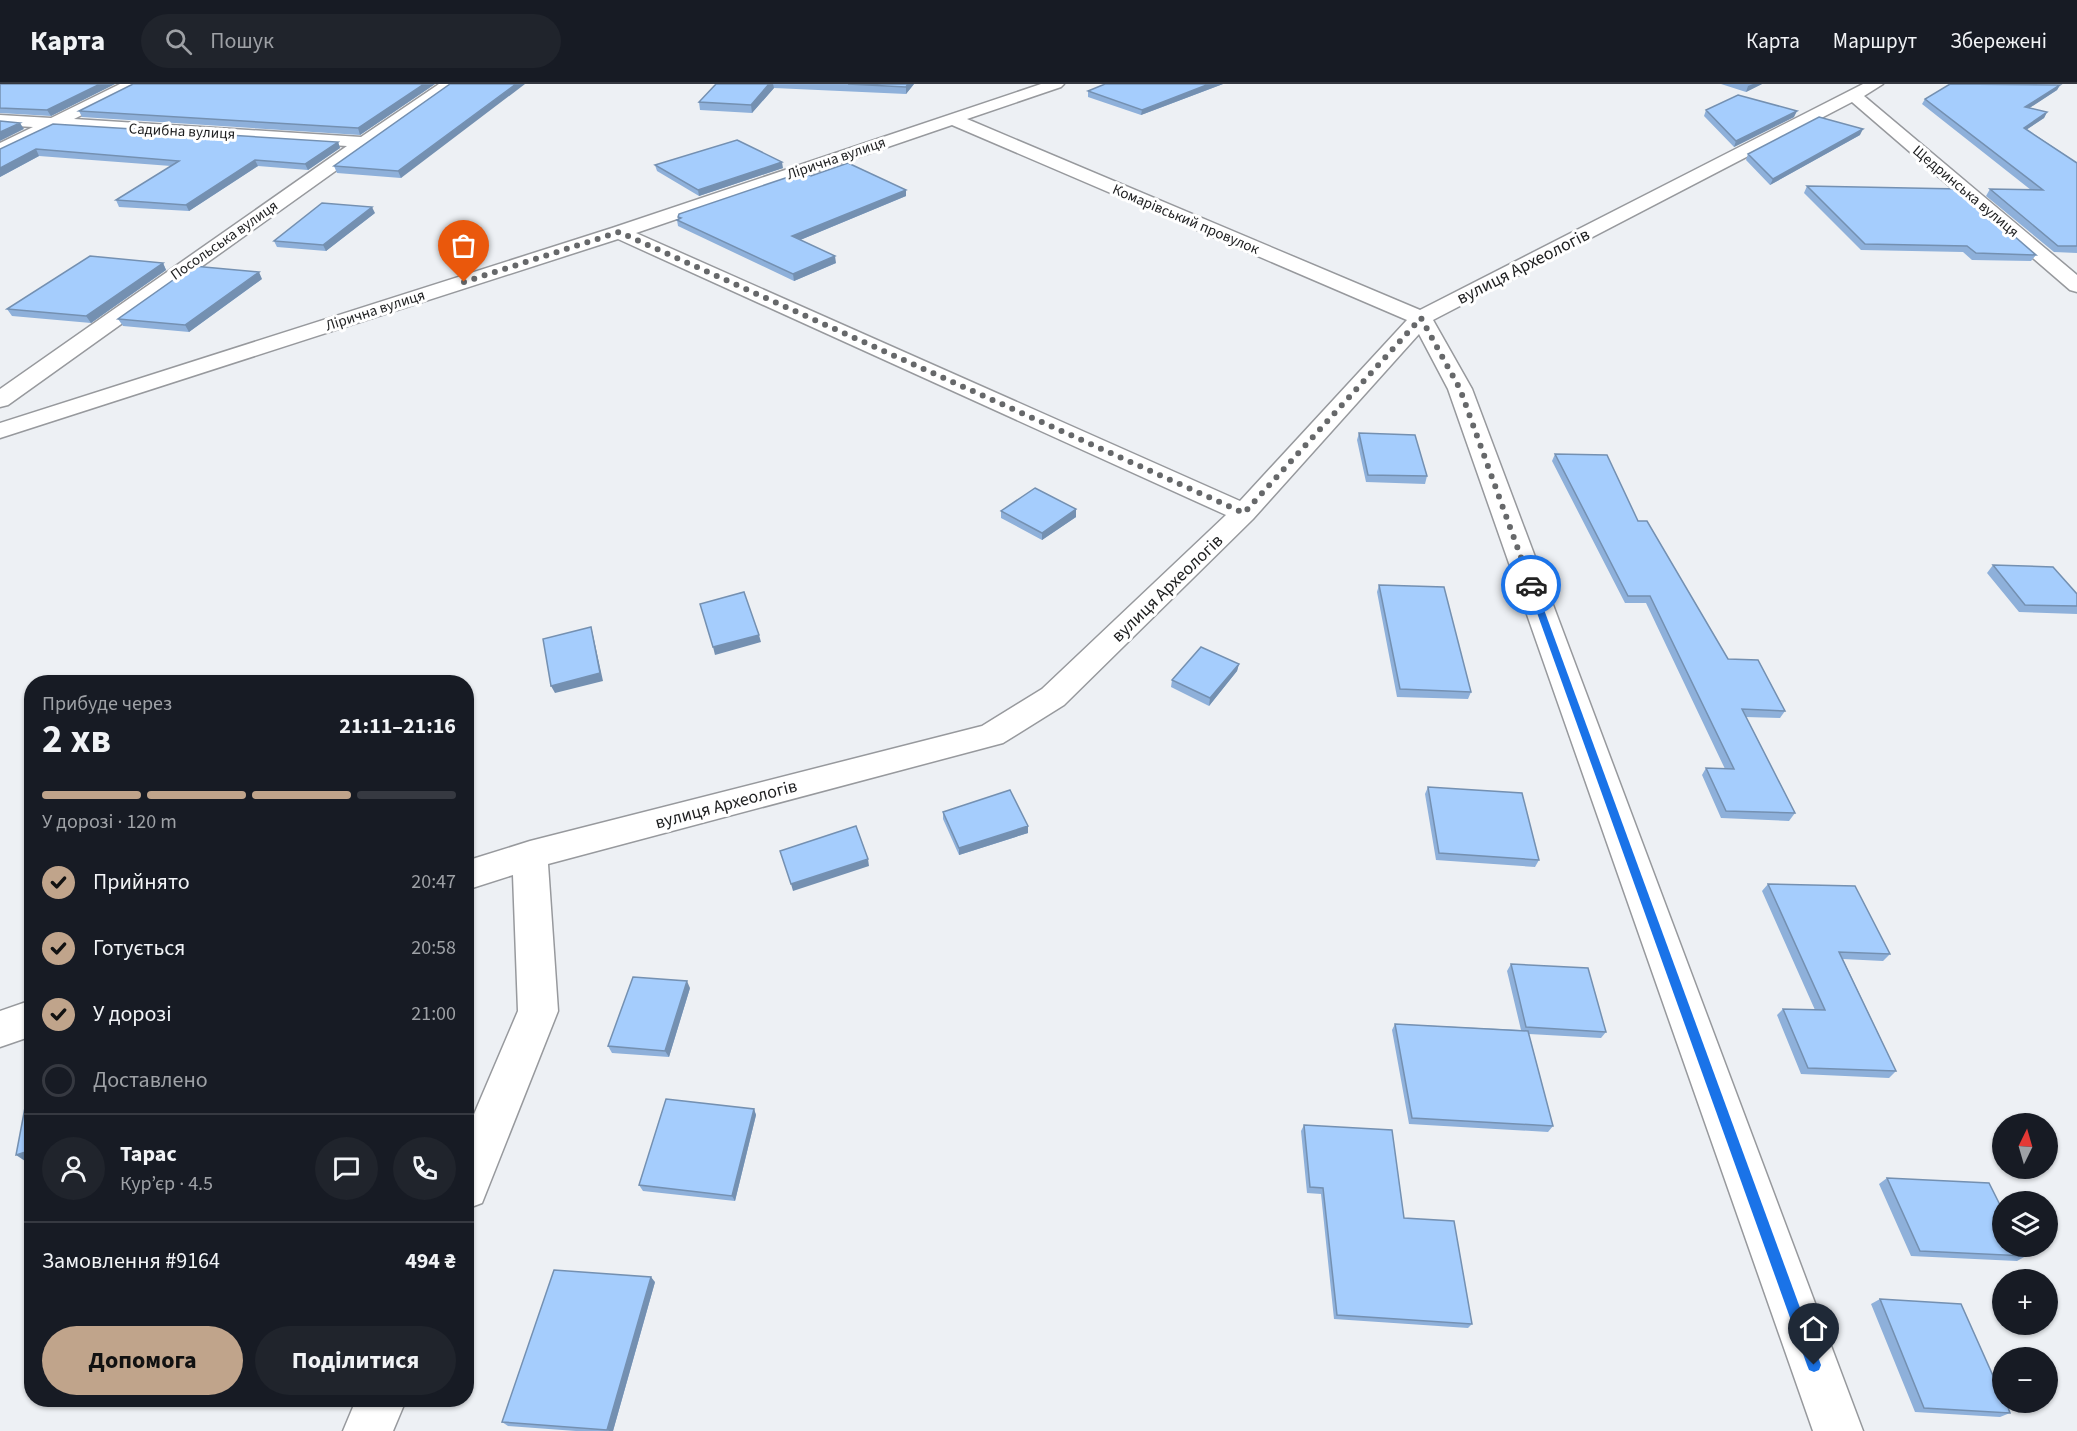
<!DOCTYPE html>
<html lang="uk">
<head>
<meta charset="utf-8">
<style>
	body { margin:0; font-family:"Source Sans 3",sans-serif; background:#20242c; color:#f1f3f6; height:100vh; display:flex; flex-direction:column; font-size:22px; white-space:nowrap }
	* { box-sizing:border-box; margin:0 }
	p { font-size:20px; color:#9ea1a6 }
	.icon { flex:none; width:33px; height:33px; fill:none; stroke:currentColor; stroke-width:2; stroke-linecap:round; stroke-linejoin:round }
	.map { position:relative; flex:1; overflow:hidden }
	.side { position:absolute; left:24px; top:591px; width:450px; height:732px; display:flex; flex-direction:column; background:#171b24; border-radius:24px; box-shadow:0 2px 4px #0004 }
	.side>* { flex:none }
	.needle { width:39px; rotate:5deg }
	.buttons { position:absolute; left:1992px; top:1029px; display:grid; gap:12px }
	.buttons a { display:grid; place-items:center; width:66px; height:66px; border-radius:50%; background:#171b24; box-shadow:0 2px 4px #0004; font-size:30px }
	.pin { position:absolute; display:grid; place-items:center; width:51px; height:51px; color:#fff; margin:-62px -26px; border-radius:50% 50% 50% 0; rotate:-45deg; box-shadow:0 0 6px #0007 }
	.pin .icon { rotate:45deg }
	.courier { position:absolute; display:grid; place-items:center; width:60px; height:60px; margin:-30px; border:4px solid #1a73e8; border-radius:50%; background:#fff; color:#222; box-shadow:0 2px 8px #0007 }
	.headline em { font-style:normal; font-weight:700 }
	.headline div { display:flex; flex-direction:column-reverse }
	.headline { display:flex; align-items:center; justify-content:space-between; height:102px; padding:0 18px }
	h1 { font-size:39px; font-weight:700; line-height:45px }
	.bar { display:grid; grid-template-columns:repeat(4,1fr); gap:9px 6px; align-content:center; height:72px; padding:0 18px }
	.bar i { height:8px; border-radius:4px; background:#363941 }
	.bar .on { background:#c0a48b }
	.bar p { grid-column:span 4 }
	.line { display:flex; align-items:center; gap:15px; padding:0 18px; border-top:2px solid #363941 }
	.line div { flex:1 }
	.round { display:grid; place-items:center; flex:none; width:63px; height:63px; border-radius:32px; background:#20242c }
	ol { padding:0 18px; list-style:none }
	li { display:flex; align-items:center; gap:18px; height:66px }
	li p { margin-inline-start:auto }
	li .icon { padding:6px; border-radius:50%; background:#c0a48b; color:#111; stroke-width:4 }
	li:last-child { color:#9ea1a6 }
	li i { width:33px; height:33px; border:3px solid #363941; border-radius:50% }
	.primary-button { display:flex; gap:12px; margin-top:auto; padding:12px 18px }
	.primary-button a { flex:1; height:69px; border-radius:36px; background:#c0a48b; color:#111; font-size:24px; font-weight:700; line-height:69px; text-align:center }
	.primary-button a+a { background:#20242c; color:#f1f3f6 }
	header { display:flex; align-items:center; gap:36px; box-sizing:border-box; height:84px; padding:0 30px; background:#171b24; border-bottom:2px solid #363941 }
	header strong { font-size:28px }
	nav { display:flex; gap:33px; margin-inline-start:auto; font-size:21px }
	.search { width:420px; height:54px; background:#20242c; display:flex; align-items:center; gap:15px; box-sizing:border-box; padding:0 21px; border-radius:33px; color:#9ea1a6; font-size:22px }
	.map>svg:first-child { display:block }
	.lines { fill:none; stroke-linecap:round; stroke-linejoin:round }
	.minor-casing { stroke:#97999d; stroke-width:3 }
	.minor { fill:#fff; fill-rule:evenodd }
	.wall { fill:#8eb0da }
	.shaded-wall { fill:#7490b1 }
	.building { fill:#a5cdfd; stroke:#7490b1; stroke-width:1.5 }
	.route { fill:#1a73e8 }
	.done { stroke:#66686a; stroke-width:6; stroke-dasharray:0 10.8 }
	.labels { text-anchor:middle; stroke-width:6; stroke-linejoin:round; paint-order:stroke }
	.far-street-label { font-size:15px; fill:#1e1f20; stroke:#fff }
	.street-label { font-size:18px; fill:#1e1f20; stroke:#fff }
</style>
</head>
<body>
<header>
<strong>Карта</strong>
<div class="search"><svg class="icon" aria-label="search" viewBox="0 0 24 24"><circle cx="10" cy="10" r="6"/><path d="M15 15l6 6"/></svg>Пошук</div>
<nav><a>Карта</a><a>Маршрут</a><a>Збережені</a></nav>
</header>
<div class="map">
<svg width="2077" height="1347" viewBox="0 0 2077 1347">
	<rect width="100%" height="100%" fill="#edf0f4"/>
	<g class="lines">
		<defs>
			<path id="minor" d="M 120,0 L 140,0 L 137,3 L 74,35 L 361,53 L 439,0 L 457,0 L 8,321 L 0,323 L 0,305 L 347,62 L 56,44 L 0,71 L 0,59 L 33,43 L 0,41 L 0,31 L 51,34 Z
				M 1041,0 L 1064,0 L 1061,3 L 967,35 L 1420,226 L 1863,0 L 1883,0 L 1864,12 L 2077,191 L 2077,208 L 2070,206 L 1852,18 L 1433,236 L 1472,305 L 1863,1347 L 1813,1347 L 1448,305 L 1419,250 L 1253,435 L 1064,621 L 1003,659 L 548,780 L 558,927 L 482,1119 L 466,1125 L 466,1049 L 518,927 L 513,791 L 466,806 L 466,777 L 530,757 L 982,642 L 1042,605 L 1226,431 L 618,155 L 0,354 L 0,339 L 612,144 ZM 952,41 L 1407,236 L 1240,417 L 636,149 Z
				M 32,916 L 32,952 L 0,963 L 0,927 Z
				M 356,1316 L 406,1316 L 393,1347 L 343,1347 Z"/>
		</defs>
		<use href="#minor" class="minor-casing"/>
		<use href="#minor" class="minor"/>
	</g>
	<path class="wall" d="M 0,0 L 115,0 L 51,32 L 0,29 Z
		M 133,0 L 435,0 L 360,51 L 82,33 L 79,27 Z
		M 450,0 L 401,94 L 337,89 L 334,82 Z
		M 716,0 L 914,0 L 906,10 L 774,4 L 752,29 L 700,26 L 699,18 Z
		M 1105,0 L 1223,0 L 1141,31 L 1088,13 L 1088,7 Z
		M 1721,0 L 1762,0 L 1746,8 Z
		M 2060,1 L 2057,6 L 2029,24 L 2047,28 L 2044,34 L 2027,45 L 2077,79 L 2077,169 L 2054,168 L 1986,112 L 1990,105 L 2031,106 L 1922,20 L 1925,15 Z
		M 1706,26 L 1794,33 L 1734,63 L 1704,32 Z
		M 1860,51 L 1770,101 L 1746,76 L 1748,70 Z
		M 338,58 L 340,64 L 308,86 L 258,82 L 189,127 L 119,123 L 116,116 L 171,82 L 39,72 L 0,93 L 0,65 Z
		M 655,81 L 783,84 L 699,112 L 657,87 Z
		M 811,92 L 906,106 L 906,112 L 800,156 L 836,179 L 794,197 L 678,142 L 677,136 L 678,135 L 678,133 Z
		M 1807,102 L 2036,171 L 2031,177 L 1972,176 L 1963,168 L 1861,166 L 1804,109 Z
		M 375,129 L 326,167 L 277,163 L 274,157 Z
		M 163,179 L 166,186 L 91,239 L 12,232 L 7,225 Z
		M 262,195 L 189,248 L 123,242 L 118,235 Z
		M 1359,349 L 1427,392 L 1425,400 L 1366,398 L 1357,356 Z
		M 1555,370 L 1638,437 L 1728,575 L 1785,627 L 1780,634 L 1746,633 L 1795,729 L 1789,737 L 1721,734 L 1702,691 L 1706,684 L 1725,685 L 1646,519 L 1625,519 L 1552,377 Z
		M 1001,427 L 1076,433 L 1042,456 L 1001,434 Z
		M 1993,481 L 2077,510 L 2077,530 L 2019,528 L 1987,489 Z
		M 1379,501 L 1471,608 L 1468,615 L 1397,613 L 1377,508 Z
		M 1239,580 L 1237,587 L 1209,622 L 1171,603 L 1172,596 Z
		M 1428,703 L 1539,776 L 1535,783 L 1436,776 L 1425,710 Z
		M 943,728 L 1028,742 L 1028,749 L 959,771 L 943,735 Z
		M 1768,800 L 1890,870 L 1883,877 L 1843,875 L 1896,987 L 1889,994 L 1801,990 L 1777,931 L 1783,925 L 1815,926 L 1762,807 Z
		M 1511,880 L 1606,948 L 1601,954 L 1529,950 L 1553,1042 L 1548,1048 L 1409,1040 L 1392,946 L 1395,940 L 1521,946 L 1507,887 Z
		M 690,904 L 669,973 L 612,969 L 608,962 Z
		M 754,1025 L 756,1031 L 735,1117 L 643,1107 L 639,1101 Z
		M 1304,1041 L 1404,1134 L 1472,1240 L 1468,1244 L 1334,1235 L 1321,1110 L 1307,1109 L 1301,1047 Z
		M 1887,1094 L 2026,1172 L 2017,1177 L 1911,1172 L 1879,1100 Z
		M 655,1198 L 613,1347 L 576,1347 L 508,1342 L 502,1338 Z
		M 1880,1215 L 2010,1329 L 2000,1333 L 1915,1328 L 1871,1220 Z"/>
	<path class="shaded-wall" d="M 100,0 L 115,0 L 51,32 L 47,26 Z
		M 424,0 L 435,0 L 360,51 L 358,44 Z
		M 516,0 L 525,0 L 401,94 L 398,87 Z
		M 769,0 L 773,0 L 774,4 L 752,29 L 751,21 Z
		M 908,0 L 914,0 L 906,10 L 906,3 Z
		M 1209,0 L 1223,0 L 1141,31 L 1142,26 Z
		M 1753,0 L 1762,0 L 1746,8 L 1748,2 Z
		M 2060,1 L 2057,6 L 2022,29 L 2025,23 Z
		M 1797,27 L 1794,33 L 1734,63 L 1736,57 Z
		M 2047,28 L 2044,34 L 2020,50 L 2024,44 Z
		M 20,39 L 24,45 L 0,57 L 0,48 Z
		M 1863,45 L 1860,51 L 1770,101 L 1773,95 Z
		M 338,58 L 340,64 L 308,86 L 305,80 Z
		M 36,65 L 39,72 L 0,93 L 0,84 Z
		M 255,76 L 258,82 L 189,127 L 186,121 Z
		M 782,78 L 783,84 L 699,112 L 698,106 Z
		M 906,106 L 906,112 L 793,159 L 792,152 Z
		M 372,123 L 375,129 L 326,167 L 323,161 Z
		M 835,172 L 836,179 L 794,197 L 793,190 Z
		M 163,179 L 166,186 L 91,239 L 86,232 Z
		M 259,188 L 262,195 L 189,248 L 185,241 Z
		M 1076,425 L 1076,433 L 1042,456 L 1042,449 Z
		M 591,543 L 593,551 L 603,597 L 555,609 L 551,602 Z
		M 759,551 L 761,558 L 715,571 L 713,563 Z
		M 1239,580 L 1237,587 L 1209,622 L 1210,614 Z
		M 1028,742 L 1028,749 L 959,771 L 959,764 Z
		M 868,775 L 869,782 L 793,807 L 791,800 Z
		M 687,897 L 690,904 L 669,973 L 665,967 Z
		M 754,1025 L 756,1031 L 735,1117 L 732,1112 Z
		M 32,1066 L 32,1075 L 25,1077 L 16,1071 Z
		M 651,1193 L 655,1198 L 613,1347 L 609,1347 L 607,1346 Z"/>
	<path class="building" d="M 0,0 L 100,0 L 47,26 L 0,24 Z
		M 133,0 L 424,0 L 358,44 L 79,27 Z
		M 450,0 L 516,0 L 398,87 L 334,82 Z
		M 716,0 L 769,0 L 751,21 L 699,18 Z
		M 848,0 L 908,0 L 906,3 Z
		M 1105,0 L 1209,0 L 1142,26 L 1088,7 Z
		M 1950,0 L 2060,1 L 2025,23 L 2047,28 L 2024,44 L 2077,79 L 2077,162 L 2058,162 L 1990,105 L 2043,106 L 1925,15 Z
		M 1738,11 L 1797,27 L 1736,57 L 1706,26 Z
		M 1819,33 L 1863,45 L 1773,95 L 1748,70 Z
		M 0,37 L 20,39 L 0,48 Z
		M 53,40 L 338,58 L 305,80 L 255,76 L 186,121 L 116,116 L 179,77 L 36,65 L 0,84 L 0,65 Z
		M 737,56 L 782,78 L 698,106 L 655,81 Z
		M 848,79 L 906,106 L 792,152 L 835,172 L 793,190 L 677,136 L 681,134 L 678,133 L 679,130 L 803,88 L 811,92 Z
		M 1807,102 L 1960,105 L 2036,171 L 1976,169 L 1967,162 L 1865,160 Z
		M 322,119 L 372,123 L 323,161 L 274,157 Z
		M 90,172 L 163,179 L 86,232 L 7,225 Z
		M 193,182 L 259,188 L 185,241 L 118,235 Z
		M 1359,349 L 1415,351 L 1427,392 L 1368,391 Z
		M 1555,370 L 1607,371 L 1638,437 L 1647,437 L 1728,575 L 1758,576 L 1785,627 L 1742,625 L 1795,729 L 1726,727 L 1706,684 L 1734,685 L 1650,512 L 1628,512 Z
		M 1035,404 L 1076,425 L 1042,449 L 1001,427 Z
		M 1993,481 L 2053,483 L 2077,510 L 2077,522 L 2025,521 Z
		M 1379,501 L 1444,503 L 1471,608 L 1400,605 Z
		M 744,508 L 759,551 L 713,563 L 700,520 Z
		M 591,543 L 600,589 L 551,602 L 543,555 Z
		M 1201,563 L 1239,580 L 1210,614 L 1172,596 Z
		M 1428,703 L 1522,709 L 1539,776 L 1439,769 Z
		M 1010,706 L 1028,742 L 959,764 L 943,728 Z
		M 856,742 L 868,775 L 791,800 L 780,767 Z
		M 1768,800 L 1855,802 L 1890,870 L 1839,868 L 1896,987 L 1808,984 L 1783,925 L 1825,926 Z
		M 1511,880 L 1588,884 L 1606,948 L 1526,943 Z
		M 633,893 L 687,897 L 665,967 L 608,962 Z
		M 1395,940 L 1528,947 L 1553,1042 L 1412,1034 Z
		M 32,1012 L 32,1066 L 16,1071 L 27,1013 Z
		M 666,1015 L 754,1025 L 732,1112 L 639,1101 Z
		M 1304,1041 L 1392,1046 L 1404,1134 L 1454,1137 L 1472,1240 L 1337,1231 L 1323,1104 L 1310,1103 Z
		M 1887,1094 L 1989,1099 L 2002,1125 L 2002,1162 L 2021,1162 L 2026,1172 L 1920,1167 Z
		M 554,1186 L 651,1193 L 607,1346 L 502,1338 Z
		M 1880,1215 L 1961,1220 L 2002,1312 L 2002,1318 L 2006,1318 L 2010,1329 L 1924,1324 Z"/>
	<path class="route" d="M 1531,498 L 1535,501 L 1821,1281 L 1819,1286 L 1814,1288 L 1809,1286 L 1807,1281 L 1527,501 Z"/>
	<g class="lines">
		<path class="done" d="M 464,198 L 619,148 L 1244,429 L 1421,234 L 1460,305 L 1531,501"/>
	</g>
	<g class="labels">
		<g class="far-street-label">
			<text transform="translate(182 47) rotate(3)" y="5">Садибна вулиця</text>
			<text transform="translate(836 74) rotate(-19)" y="5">Лірична вулиця</text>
			<text transform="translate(1966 107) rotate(40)" y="5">Щедринська вулиця</text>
			<text transform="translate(1186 135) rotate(23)" y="5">Комарівський провулок</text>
			<text transform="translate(224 156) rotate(-35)" y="5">Посольська вулиця</text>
			<text transform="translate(375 226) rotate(-18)" y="5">Лірична вулиця</text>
		</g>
		<g class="street-label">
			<text transform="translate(1523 182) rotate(-27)" y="6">вулиця Археологів</text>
			<text transform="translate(1167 504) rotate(-44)" y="6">вулиця Археологів</text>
			<text transform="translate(726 720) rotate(-15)" y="6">вулиця Археологів</text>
		</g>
	</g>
</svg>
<div class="buttons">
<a><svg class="needle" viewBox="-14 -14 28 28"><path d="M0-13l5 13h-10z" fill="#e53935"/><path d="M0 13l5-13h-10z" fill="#9ea1a6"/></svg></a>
<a><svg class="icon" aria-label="layers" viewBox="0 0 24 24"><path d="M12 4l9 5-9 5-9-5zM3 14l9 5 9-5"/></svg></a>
<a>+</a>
<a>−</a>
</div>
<div class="pin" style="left:464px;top:198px;background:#ea580c"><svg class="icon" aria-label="bag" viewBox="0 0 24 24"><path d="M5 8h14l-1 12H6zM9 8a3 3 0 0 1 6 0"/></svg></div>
<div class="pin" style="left:1814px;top:1281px;background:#1f2937"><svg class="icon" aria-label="home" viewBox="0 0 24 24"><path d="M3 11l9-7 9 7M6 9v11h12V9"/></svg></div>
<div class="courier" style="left:1531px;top:501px"><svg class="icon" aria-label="car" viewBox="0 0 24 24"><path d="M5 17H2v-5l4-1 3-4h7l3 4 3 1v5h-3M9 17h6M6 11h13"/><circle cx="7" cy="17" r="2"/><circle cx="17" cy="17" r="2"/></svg></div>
<section class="side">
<div class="headline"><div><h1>2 хв</h1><p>Прибуде через</p></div><em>21:11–21:16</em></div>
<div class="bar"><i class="on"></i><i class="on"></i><i class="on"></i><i></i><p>У дорозі · 120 m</p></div>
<ol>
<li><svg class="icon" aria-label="check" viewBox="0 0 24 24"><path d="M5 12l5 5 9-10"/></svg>Прийнято<p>20:47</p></li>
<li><svg class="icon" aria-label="check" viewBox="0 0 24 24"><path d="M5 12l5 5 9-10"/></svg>Готується<p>20:58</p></li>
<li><svg class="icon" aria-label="check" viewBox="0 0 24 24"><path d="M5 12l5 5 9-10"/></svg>У дорозі<p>21:00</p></li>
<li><i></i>Доставлено</li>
</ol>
<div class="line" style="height:108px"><a class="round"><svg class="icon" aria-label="person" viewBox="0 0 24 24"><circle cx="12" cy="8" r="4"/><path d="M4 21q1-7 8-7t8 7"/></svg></a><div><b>Тарас</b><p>Кур’єр · 4.5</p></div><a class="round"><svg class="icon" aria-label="chat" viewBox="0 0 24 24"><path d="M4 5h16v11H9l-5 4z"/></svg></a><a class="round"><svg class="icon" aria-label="phone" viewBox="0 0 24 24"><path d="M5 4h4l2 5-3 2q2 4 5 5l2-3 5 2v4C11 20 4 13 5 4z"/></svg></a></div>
<div class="line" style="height:78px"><div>Замовлення #9164</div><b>494 ₴</b></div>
<div class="primary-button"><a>Допомога</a><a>Поділитися</a></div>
</section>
</div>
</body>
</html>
